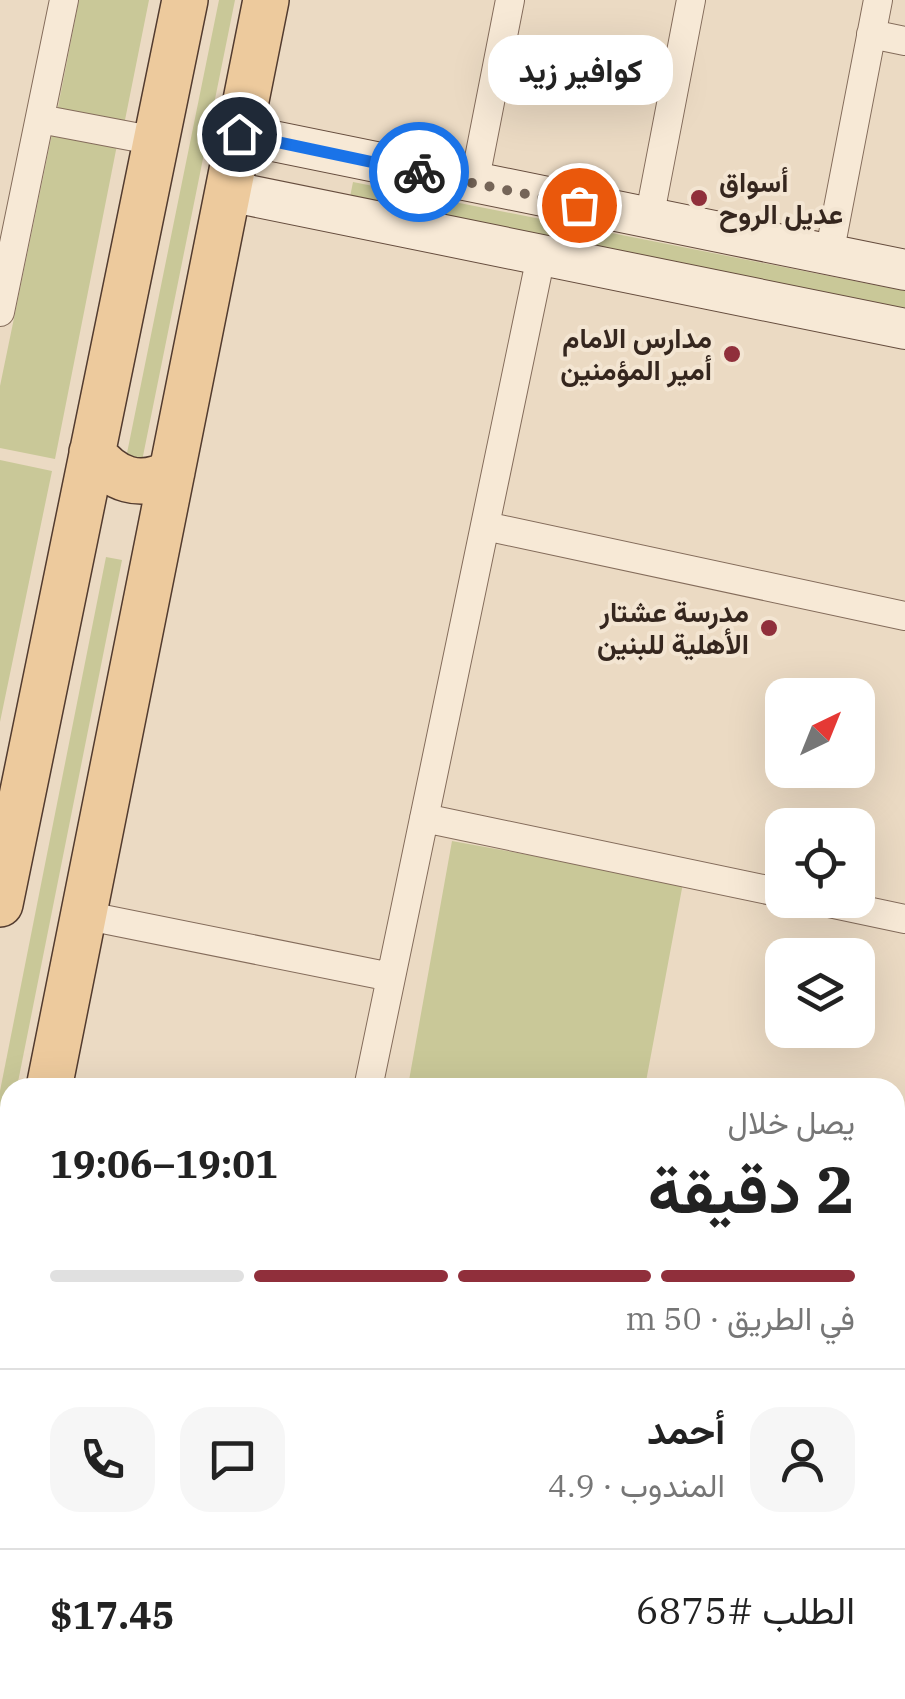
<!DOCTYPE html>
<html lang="ar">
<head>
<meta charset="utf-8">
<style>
	body { margin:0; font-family:"IBM Plex Serif",Vazirmatn,serif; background:#f6f6f6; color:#222; direction:rtl; height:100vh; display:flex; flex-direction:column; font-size:38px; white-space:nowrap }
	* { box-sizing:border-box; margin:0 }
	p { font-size:32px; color:#767676 }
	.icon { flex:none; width:55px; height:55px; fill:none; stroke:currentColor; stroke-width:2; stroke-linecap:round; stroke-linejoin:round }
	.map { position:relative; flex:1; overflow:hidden; direction:ltr }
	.details { position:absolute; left:0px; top:1078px; width:905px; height:622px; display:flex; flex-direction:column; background:#fff; border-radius:30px 30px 0 0; box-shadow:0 10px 40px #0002; direction:rtl }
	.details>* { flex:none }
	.needle { width:65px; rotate:43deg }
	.fabs { position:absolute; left:765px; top:678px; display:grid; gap:20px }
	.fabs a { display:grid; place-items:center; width:110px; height:110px; border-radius:20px; background:#fff; box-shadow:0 10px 40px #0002; font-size:50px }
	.pin { position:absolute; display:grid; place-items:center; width:85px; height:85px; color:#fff; margin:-42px; border:5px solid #fff; border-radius:50%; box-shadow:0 2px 10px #0007 }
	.courier { position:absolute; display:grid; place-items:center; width:100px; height:100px; margin:-50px; border:8px solid #1a73e8; border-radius:50%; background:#fff; color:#222; box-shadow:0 2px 12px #0007 }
	.bubble { position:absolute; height:70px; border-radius:30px; background:#fff; box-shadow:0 10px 40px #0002; font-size:32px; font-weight:700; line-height:70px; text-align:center; direction:rtl }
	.overview em { font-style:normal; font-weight:700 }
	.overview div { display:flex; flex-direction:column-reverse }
	.overview { display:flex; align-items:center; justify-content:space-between; height:170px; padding:0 50px }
	h1 { font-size:65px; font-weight:700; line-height:75px }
	.bar { display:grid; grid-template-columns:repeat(4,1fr); gap:15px 10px; align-content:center; height:120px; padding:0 50px }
	.bar i { height:12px; border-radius:8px; background:#e0e0e0 }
	.bar .active { background:#902f3b }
	.bar p { grid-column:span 4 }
	.line { display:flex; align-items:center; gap:25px; padding:0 50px; border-top:2px solid #e0e0e0 }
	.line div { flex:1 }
	.round { display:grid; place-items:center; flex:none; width:105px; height:105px; border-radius:30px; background:#f6f6f6 }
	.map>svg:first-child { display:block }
	.green { fill:#c9c898 }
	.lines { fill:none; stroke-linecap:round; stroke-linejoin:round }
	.street-casing { stroke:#846c5b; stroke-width:30 }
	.secondary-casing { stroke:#664d3e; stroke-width:42 }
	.primary-casing { stroke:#523b2f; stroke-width:48 }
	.street { stroke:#f7e9d6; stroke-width:28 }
	.secondary { stroke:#f7e9d6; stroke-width:40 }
	.primary { stroke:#edca9d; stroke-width:45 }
	.done { stroke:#756558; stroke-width:10; stroke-dasharray:0 18 }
	.route { stroke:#1a73e8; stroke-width:12 }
	.poi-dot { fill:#902f3b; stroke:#f3e5d2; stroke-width:4 }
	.labels { text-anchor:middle; stroke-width:8; stroke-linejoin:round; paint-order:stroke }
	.poi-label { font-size:28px; font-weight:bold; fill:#35261e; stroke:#f3e5d2; text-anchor:end }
</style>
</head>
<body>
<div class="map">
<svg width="905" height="1699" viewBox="0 0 905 1699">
	<rect width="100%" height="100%" fill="#ebdac3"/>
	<path class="green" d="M 79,0 L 149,0 L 123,130 L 56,117 Z
		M 219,0 L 235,0 L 142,461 L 126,458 Z
		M 53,129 L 118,140 L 55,459 L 0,448 L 0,386 Z
		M 353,182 L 905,291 L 905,308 L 350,197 Z
		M 0,460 L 52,471 L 0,722 Z
		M 106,557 L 122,560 L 17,1087 L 10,1088 L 10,1123 L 0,1174 L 0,1091 Z
		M 452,841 L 683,883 L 645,1087 L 408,1086 Z"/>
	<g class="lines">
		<defs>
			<path id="street" d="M 871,34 L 905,41
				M 40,119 L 156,141
				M 474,184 L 510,0
				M 649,219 L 691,0
				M 829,255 L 878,0
				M 0,312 L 64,0
				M 485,526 L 905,616
				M 424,818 L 782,893
				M 815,900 L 905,919
				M 83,915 L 391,977
				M 368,1088 L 541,256
				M 895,1195 L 905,1197
				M 895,1500 L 905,1450
				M 240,1699 L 242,1690
				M 547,1699 L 549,1690
				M 855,1699 L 857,1690"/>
			<path id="secondary" d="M 239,134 L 905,270
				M 228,191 L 905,329"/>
			<path id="primary" d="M 92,452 C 113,480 140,490 172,472
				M 0,904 L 185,0
				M 49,1088 L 266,0
				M 0,1334 L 10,1284"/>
		</defs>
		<use href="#street" class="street-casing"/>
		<use href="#secondary" class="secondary-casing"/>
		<use href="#primary" class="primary-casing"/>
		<use href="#street" class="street"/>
		<use href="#secondary" class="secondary"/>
		<use href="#primary" class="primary"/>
	</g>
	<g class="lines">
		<path class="done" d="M 419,172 L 579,205"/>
		<path class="route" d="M 239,134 L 419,172"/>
	</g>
	<g class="poi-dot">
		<circle cx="699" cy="198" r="10"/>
		<circle cx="732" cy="354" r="10"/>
		<circle cx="769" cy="628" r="10"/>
	</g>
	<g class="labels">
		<g class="poi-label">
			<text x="719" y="192" text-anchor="start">أسواق<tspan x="719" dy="32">عديل الروح</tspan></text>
			<text x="712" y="348">مدارس الامام<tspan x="712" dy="32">أمير المؤمنين</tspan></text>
			<text x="749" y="622">مدرسة عشتار<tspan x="749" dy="32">الأهلية للبنين</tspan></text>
		</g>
	</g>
</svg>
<div class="fabs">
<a><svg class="needle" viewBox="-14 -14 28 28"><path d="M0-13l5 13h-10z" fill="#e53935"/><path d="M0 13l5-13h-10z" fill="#767676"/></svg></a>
<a><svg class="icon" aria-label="locate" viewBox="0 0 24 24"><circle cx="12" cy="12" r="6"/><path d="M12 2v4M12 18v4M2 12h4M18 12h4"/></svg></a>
<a><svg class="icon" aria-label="layers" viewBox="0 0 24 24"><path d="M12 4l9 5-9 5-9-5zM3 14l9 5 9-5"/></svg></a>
</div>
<div class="pin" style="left:579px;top:205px;background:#ea580c"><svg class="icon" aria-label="bag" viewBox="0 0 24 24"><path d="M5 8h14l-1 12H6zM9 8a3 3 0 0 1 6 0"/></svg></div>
<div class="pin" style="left:239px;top:134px;background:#1f2937"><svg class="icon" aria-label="home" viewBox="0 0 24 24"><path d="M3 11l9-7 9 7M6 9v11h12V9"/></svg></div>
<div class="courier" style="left:419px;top:172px"><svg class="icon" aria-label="bike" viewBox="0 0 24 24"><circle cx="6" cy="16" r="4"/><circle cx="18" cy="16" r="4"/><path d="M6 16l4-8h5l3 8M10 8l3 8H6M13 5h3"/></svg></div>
<div class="bubble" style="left:488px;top:35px;width:185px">كوافير زيد</div>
<section class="details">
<div class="overview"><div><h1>2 دقيقة</h1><p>يصل خلال</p></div><em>19:01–19:06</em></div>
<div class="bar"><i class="active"></i><i class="active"></i><i class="active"></i><i></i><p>في الطريق · 50 m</p></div>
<div class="line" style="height:180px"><a class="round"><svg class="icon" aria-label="person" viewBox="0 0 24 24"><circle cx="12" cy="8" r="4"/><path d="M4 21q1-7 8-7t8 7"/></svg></a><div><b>أحمد</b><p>المندوب · 4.9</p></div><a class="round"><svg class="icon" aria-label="chat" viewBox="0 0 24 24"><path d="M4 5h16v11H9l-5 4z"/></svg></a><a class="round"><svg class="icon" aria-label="phone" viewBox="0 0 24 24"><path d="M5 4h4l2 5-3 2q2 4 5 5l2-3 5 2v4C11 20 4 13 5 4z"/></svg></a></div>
<div class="line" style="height:130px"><div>الطلب #6875</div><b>$17.45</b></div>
</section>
</div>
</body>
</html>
